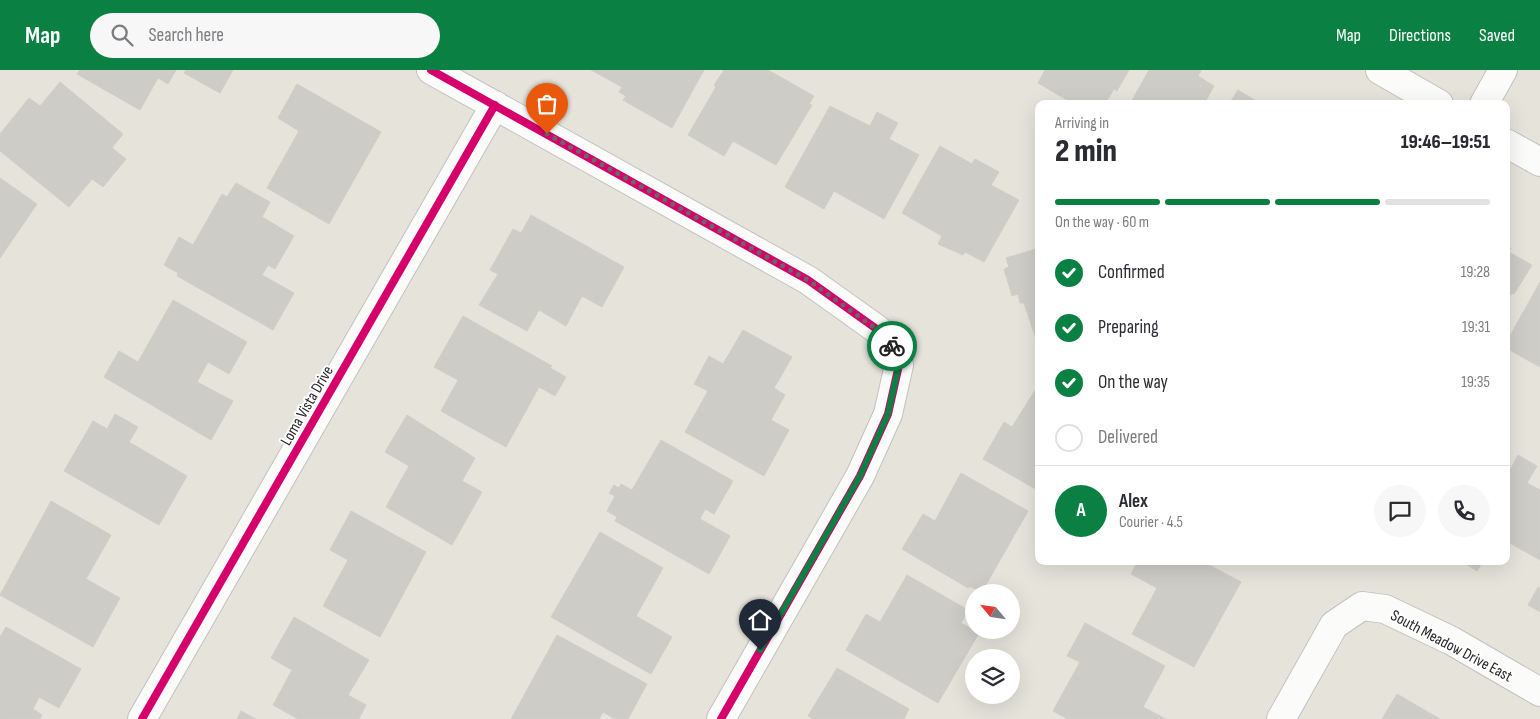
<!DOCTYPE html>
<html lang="en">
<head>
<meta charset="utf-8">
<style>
	body { margin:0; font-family:"Sofia Sans Condensed",sans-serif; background:#f7f7f7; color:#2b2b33; height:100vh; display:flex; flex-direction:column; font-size:19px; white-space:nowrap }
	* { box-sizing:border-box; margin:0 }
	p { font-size:16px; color:#7c7c81 }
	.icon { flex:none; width:28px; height:28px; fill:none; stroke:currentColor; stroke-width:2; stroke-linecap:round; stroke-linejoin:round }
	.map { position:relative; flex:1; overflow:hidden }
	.side { position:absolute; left:1035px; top:30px; width:475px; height:465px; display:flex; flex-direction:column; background:#fff; border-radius:10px; box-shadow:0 5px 20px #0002 }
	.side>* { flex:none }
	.needle { width:32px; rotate:299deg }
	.fabs { position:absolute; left:965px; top:514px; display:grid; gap:10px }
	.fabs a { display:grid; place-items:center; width:55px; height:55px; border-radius:50%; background:#fff; box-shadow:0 5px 20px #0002; font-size:25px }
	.pin { position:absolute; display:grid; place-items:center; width:42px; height:42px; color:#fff; margin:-51px -21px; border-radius:50% 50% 50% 0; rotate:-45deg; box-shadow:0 0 5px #0007 }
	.pin .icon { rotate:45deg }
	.courier { position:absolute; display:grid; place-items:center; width:50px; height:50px; margin:-25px; border:4px solid #0b8043; border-radius:50%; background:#fff; color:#222; box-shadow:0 1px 6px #0007 }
	.headline em { font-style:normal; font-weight:800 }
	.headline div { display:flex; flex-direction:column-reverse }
	.headline { display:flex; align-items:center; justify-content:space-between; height:85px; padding:0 20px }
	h1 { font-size:32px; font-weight:800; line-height:38px }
	.bar { display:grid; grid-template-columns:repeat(4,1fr); gap:8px 5px; align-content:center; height:60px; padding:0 20px }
	.bar i { height:6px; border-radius:4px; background:#e1e1e2 }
	.bar .on { background:#0b8043 }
	.bar p { grid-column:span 4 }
	.line { display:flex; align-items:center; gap:12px; padding:0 20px; border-top:1px solid #e1e1e2 }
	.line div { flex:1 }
	.round { display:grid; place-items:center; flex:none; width:52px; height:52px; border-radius:26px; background:#f7f7f7 }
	ol { padding:0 20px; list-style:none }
	li { display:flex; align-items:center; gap:15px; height:55px }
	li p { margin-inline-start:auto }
	li .icon { padding:5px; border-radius:50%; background:#0b8043; color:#fff; stroke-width:4 }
	li:last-child { color:#7c7c81 }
	li i { width:28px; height:28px; border:2px solid #e1e1e2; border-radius:50% }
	header { display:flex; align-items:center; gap:30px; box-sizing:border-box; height:70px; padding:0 25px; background:#0b8043; color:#fff }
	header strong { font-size:24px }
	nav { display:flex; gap:28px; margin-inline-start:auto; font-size:18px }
	.search { width:350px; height:45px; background:#f7f7f7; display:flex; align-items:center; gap:12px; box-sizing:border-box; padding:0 18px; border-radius:28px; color:#7c7c81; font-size:19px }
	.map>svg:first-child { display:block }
	.building { fill:#ceccc7; stroke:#d0cec7 }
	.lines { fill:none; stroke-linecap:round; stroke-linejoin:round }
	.street-casing { stroke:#c2c1c1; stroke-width:30 }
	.street { stroke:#fbfbfa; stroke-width:28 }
	.cycleway-casing { stroke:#fff; stroke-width:11 }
	.cycleway { stroke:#d6006c; stroke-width:8 }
	.done { stroke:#696865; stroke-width:5; stroke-dasharray:0 9 }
	.route { stroke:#0b8043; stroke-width:6 }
	.labels { text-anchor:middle; stroke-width:4; stroke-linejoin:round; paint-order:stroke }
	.street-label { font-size:16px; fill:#262626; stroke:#fff }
</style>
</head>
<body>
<header>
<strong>Map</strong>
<div class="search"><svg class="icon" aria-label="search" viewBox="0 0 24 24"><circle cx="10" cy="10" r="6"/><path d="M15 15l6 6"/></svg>Search here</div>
<nav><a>Map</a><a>Directions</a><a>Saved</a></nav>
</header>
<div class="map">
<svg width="1540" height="649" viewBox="0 0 1540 649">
	<rect width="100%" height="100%" fill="#e6e3db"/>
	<path class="building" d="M 80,0 L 176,0 L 168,14 L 158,8 L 140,40 L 77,4 Z
		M 186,0 L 233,0 L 220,23 L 184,3 Z
		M 591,0 L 704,0 L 672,58 L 623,30 L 626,26 L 619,22 L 622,17 Z
		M 724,0 L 768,0 L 814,26 L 809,34 L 812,35 L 776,95 L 733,71 L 724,86 L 688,65 L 716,17 L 714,15 Z
		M 1045,0 L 1129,0 L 1117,21 L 1114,19 L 1105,34 L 1074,34 L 1038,13 Z
		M 1149,0 L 1199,0 L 1201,1 L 1198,6 L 1214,16 L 1204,34 L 1130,34 Z
		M 60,12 L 123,64 L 112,78 L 126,89 L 103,117 L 92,109 L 69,137 L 0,81 L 0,64 L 29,28 L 40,36 Z
		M 297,14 L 381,62 L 329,154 L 267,118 L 299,61 L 278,48 Z
		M 1238,20 L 1261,34 L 1229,34 Z
		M 830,36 L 870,56 L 877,42 L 898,53 L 889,69 L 919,85 L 884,149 L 834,121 L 824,139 L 785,117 Z
		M 940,76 L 972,94 L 975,89 L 999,102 L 991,115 L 1019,130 L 984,192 L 965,182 L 963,185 L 938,174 L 942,166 L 902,143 Z
		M 0,108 L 37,134 L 0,188 Z
		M 236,113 L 270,132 L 262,147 L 294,166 L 275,199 L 268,195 L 262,205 L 294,223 L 273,260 L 177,206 L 178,203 L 164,195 L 179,167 L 193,175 L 222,124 L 227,127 Z
		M 531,145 L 624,197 L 602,237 L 582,226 L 566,256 L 539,240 L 527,261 L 479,235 L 498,204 L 490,200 L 513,159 L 521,163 Z
		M 1506,176 L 1511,178 L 1509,182 L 1532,195 L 1514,224 L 1512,223 L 1506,232 Z
		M 1039,178 L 1039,272 L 1037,272 L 1024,233 L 1020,233 L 1018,224 L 1012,226 L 1004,199 L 1009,197 L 1006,188 Z
		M 1540,212 L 1540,297 L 1506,278 L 1506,273 Z
		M 173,230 L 247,272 L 229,304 L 208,292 L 197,312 L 233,331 L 211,370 L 104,307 L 119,281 L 138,292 Z
		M 463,246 L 552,296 L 550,298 L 566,307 L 555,326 L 539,317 L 506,377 L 441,341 L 458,310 L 434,297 Z
		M 743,260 L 792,287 L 774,318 L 785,325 L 771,350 L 789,360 L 764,406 L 685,362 L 708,321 L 694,314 L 709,286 L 723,294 Z
		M 1039,314 L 1039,421 L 983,389 L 1004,352 L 1012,357 Z
		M 115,344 L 138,357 L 129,372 L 187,406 L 159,455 L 64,401 L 93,351 L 107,359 Z
		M 407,345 L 475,388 L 462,411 L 482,422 L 452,475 L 386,437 L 409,396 L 385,382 Z
		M 661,370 L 733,411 L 714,444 L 705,439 L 700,449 L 730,466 L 709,504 L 615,451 L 617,447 L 607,441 L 615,426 L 609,423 L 614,415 L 619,418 L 621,414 L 632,420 Z
		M 1518,385 L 1537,396 L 1527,413 L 1540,420 L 1540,490 L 1506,471 L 1506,401 L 1509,402 Z
		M 961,403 L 1028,441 L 982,522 L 969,516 L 968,518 L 902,479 L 923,444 L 935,451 Z
		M 51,431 L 111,465 L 86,509 L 120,528 L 93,577 L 0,525 Z
		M 351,441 L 426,482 L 380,567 L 323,536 L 348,490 L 330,480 Z
		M 600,462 L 663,498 L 636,546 L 672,567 L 651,604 L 551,547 Z
		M 1138,491 L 1202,491 L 1241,512 L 1194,597 L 1132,564 L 1157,518 L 1131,504 Z
		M 1461,491 L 1483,491 L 1477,501 Z
		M 907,505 L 968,540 L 961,553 L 979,563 L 938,633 L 846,580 L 866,544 L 880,552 Z
		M 1538,517 L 1540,518 L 1540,542 L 1528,535 Z
		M 294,547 L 369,590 L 348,625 L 366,635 L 359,649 L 298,649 L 273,635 L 292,600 L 271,588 Z
		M 1085,553 L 1165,596 L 1143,637 L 1166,649 L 1068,649 L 1053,641 L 1080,592 L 1067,586 Z
		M 6,557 L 81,599 L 59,638 L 39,627 L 33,639 L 42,645 L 40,649 L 0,649 L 0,567 Z
		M 557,565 L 647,614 L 628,649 L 615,649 L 603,642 L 599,649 L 511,649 Z
		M 837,598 L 909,639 L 904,649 L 813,649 L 808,646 Z
		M 1397,624 L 1440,649 L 1382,649 Z
		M 241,641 L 256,649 L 237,649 Z"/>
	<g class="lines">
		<defs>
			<path id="street" d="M 431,0 L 808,210 L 878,260 L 892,275 L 899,295 L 888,344 L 860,406 L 721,649
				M 1380,0 L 1439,34
				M 1484,34 L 1503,0
				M 1506,73 L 1540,92
				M 142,649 L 495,35
				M 1281,649 L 1334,555 L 1362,536 L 1385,539 L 1452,571 L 1540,622"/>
		</defs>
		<use href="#street" class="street-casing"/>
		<use href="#street" class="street"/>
		<defs>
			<path id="cycleway" d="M 431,0 L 808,210 L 878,260 L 892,275 L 899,295 L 888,344 L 860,406 L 721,649
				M 142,649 L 495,35"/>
		</defs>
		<use href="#cycleway" class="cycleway-casing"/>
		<use href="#cycleway" class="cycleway"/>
	</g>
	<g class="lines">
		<path class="done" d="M 547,64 L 808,210 L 878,260 L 892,276"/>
		<path class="route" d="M 760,580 L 860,406 L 888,344 L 899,294 L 892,276"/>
	</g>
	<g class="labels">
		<g class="street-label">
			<text transform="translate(306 335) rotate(-60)" y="6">Loma Vista Drive</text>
			<text transform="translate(1452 575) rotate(28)" y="6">South Meadow Drive East</text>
		</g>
	</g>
</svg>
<div class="fabs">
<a><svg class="needle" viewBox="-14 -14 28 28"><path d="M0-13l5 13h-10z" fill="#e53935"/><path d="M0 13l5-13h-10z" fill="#7c7c81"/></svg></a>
<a><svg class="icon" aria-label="layers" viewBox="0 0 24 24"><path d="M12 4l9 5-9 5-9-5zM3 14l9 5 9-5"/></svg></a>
</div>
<div class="pin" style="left:547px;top:64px;background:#ea580c"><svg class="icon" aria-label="bag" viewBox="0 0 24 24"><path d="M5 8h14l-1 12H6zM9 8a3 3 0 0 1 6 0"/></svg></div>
<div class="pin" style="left:760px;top:580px;background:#1f2937"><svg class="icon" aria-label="home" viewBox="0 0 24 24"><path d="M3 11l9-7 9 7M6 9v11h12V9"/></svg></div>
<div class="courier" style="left:892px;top:276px"><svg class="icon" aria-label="bike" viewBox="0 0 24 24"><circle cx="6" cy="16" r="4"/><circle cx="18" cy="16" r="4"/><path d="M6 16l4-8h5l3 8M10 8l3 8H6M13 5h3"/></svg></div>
<section class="side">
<div class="headline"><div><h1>2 min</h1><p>Arriving in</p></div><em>19:46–19:51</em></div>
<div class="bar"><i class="on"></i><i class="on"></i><i class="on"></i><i></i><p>On the way · 60 m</p></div>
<ol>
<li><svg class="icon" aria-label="check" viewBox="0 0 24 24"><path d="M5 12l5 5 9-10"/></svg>Confirmed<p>19:28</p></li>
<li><svg class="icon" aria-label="check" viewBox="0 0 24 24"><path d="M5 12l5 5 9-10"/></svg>Preparing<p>19:31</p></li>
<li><svg class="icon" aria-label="check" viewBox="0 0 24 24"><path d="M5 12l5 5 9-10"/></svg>On the way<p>19:35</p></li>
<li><i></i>Delivered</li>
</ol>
<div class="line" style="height:90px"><b class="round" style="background:#0b8043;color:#fff">A</b><div><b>Alex</b><p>Courier · 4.5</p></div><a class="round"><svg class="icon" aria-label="chat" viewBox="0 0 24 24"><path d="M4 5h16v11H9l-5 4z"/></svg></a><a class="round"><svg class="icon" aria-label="phone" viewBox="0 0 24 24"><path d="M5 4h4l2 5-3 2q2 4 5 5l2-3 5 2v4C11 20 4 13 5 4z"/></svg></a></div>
</section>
</div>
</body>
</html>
